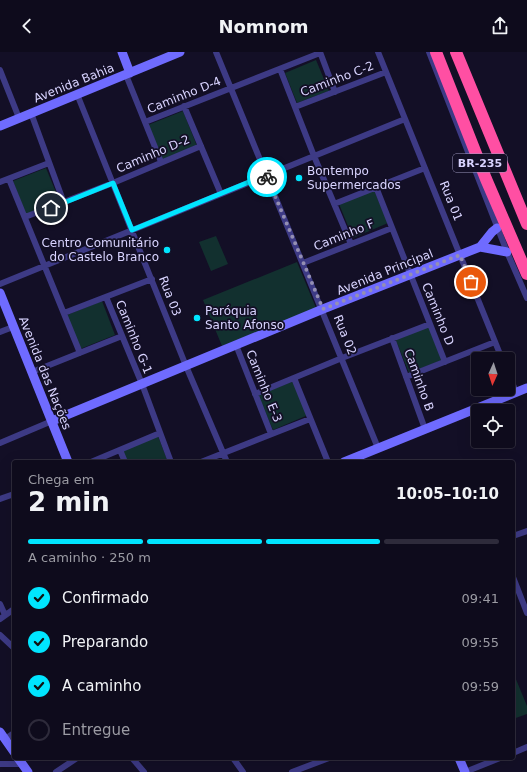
<!DOCTYPE html>
<html lang="pt">
<head>
<meta charset="utf-8">
<style>
	body { margin:0; font-family:"DejaVu Sans",sans-serif; background:#171425; color:#f1f3f6; height:100vh; display:flex; flex-direction:column; font-size:15px; white-space:nowrap }
	* { box-sizing:border-box; margin:0 }
	p { font-size:13px; color:#9b9ba3 }
	.icon { flex:none; width:22px; height:22px; fill:none; stroke:currentColor; stroke-width:2; stroke-linecap:round; stroke-linejoin:round }
	.map { position:relative; flex:1; overflow:hidden }
	.details { position:absolute; left:12px; top:408px; width:503px; height:300px; display:flex; flex-direction:column; background:#0e0b1c; border-radius:4px; box-shadow:0 4px 16px #0002,0 0 0 1px #2e2b3b }
	.details>* { flex:none }
	.needle { width:26px; rotate:183deg }
	.fabs { position:absolute; left:471px; top:300px; display:grid; gap:8px }
	.fabs a { display:grid; place-items:center; width:44px; height:44px; border-radius:4px; background:#0e0b1c; box-shadow:0 4px 16px #0002,0 0 0 1px #2e2b3b; font-size:20px }
	.pin { position:absolute; display:grid; place-items:center; width:34px; height:34px; color:#fff; margin:-17px; border:2px solid #fff; border-radius:50%; box-shadow:0 1px 4px #0007 }
	.courier { position:absolute; display:grid; place-items:center; width:40px; height:40px; margin:-20px; border:3px solid #00e5ff; border-radius:50%; background:#fff; color:#222; box-shadow:0 1px 5px #0007 }
	.summary em { font-style:normal; font-weight:600 }
	.summary div { display:flex; flex-direction:column-reverse }
	.summary { display:flex; align-items:center; justify-content:space-between; height:68px; padding:0 16px }
	h1 { font-size:26px; font-weight:600; line-height:30px }
	.bar { display:grid; grid-template-columns:repeat(4,1fr); gap:6px 4px; align-content:center; height:48px; padding:0 16px }
	.bar i { height:5px; border-radius:3px; background:#2e2b3b }
	.bar .active { background:#00e5ff }
	.bar p { grid-column:span 4 }
	ol { padding:0 16px; list-style:none }
	li { display:flex; align-items:center; gap:12px; height:44px }
	li p { margin-inline-start:auto }
	li .icon { padding:4px; border-radius:50%; background:#00e5ff; color:#111; stroke-width:4 }
	li:last-child { color:#9b9ba3 }
	li i { width:22px; height:22px; border:2px solid #2e2b3b; border-radius:50% }
	header { display:flex; justify-content:space-between; align-items:center; height:52px; padding:0 16px; background:#0e0b1c; font-size:18px; font-weight:600 }
	.map>svg:first-child { display:block }
	.green { fill:#12302f }
	.lines { fill:none; stroke-linecap:round; stroke-linejoin:round }
	.street { stroke:#3d3a85; stroke-width:6 }
	.secondary { stroke:#6f6bff; stroke-width:9 }
	.highway { stroke:#ff4fa3; stroke-width:12 }
	.done { stroke:#948fb3; stroke-width:4; stroke-dasharray:0 7.2 }
	.route { stroke:#00e5ff; stroke-width:5 }
	.poi-dot { fill:#00e5ff; stroke:#130f26; stroke-width:1.5 }
	.labels { text-anchor:middle; stroke-width:3.5; stroke-linejoin:round; paint-order:stroke }
	.shield { fill:#130f26; stroke:#9e99be; stroke-width:1 }
	.shield-label { font-size:11px; font-weight:bold; fill:#d9d4ff }
	.street-label { font-size:12px; fill:#d9d4ff; stroke:#130f26 }
	.poi-label { font-size:12px; fill:#d9d4ff; stroke:#130f26; text-anchor:start }
</style>
</head>
<body>
<header><svg class="icon" aria-label="back" viewBox="0 0 24 24"><path d="M15 5l-7 7 7 7"/></svg>Nomnom<svg class="icon" aria-label="share" viewBox="0 0 24 24"><path d="M12 15V3M7 8l5-5 5 5M5 13v7h14v-7"/></svg></header>
<div class="map">
<svg width="527" height="720" viewBox="0 0 527 720">
	<rect width="100%" height="100%" fill="#130f26"/>
	<path class="green" d="M 316,8 L 329,39 L 297,51 L 285,21 Z
		M 183,59 L 197,94 L 162,108 L 148,73 Z
		M 46,116 L 60,150 L 26,163 L 13,129 Z
		M 374,138 L 388,171 L 353,186 L 339,152 Z
		M 216,184 L 228,212 L 211,219 L 199,190 Z
		M 297,210 L 316,256 L 222,294 L 203,248 Z
		M 102,249 L 115,283 L 80,297 L 67,263 Z
		M 428,273 L 442,308 L 409,321 L 395,286 Z
		M 294,329 L 308,363 L 273,378 L 258,343 Z
		M 158,384 L 168,410 L 126,410 L 122,399 Z
		M 513,620 L 527,654 L 527,662 L 513,667 Z"/>
	<g class="lines">
		<path class="street" d="M 216,0 L 378,396
			M 320,0 L 335,40
			M 378,0 L 502,307
			M 429,0 L 507,200 L 527,246
			M 280,17 L 314,104 L 351,192
			M 0,18 L 19,66
			M 126,23 L 161,110
			M 77,42 L 186,314 L 227,410
			M 184,54 L 221,142
			M 295,55 L 386,20
			M 31,61 L 64,151
			M 145,70 L 320,1
			M 9,127 L 80,301
			M 0,130 L 49,111
			M 376,135 L 445,310
			M 334,152 L 425,116
			M 25,165 L 113,131 L 201,94
			M 303,211 L 392,176
			M 0,232 L 405,67
			M 106,245 L 142,332 L 171,410
			M 64,261 L 152,227
			M 0,280 L 13,275
			M 392,286 L 425,377
			M 236,293 L 271,382
			M 32,320 L 122,284
			M 508,321 L 516,340
			M 406,325 L 495,290
			M 294,326 L 328,410
			M 255,342 L 342,306 L 430,272
			M 0,391 L 52,369
			M 120,398 L 125,410
			M 91,410 L 160,381
			M 201,410 L 310,367
			M 0,447 L 14,442
			M 513,484 L 527,479
			M 513,525 L 527,561
			M 0,552 L 5,563
			M 0,567 L 14,557
			M 0,583 L 14,596
			M 5,687 L 14,681
			M 513,701 L 527,695
			M 132,706 L 144,720
			M 233,706 L 243,720
			M 0,712 L 22,712
			M 56,720 L 77,706
			M 292,720 L 329,706
			M 465,720 L 500,706"/>
		<path class="secondary" d="M 122,0 L 130,21
			M 0,74 L 180,0
			M 480,195 L 492,180 L 497,176
			M 0,241 L 68,410
			M 52,369 L 323,257 L 480,195 L 507,200
			M 344,410 L 527,336
			M 0,680 L 14,700
			M 18,706 L 28,720
			M 459,706 L 465,720"/>
		<path class="highway" d="M 436,0 L 486,127 L 527,222
			M 456,0 L 527,172"/>
	</g>
	<g class="lines">
		<path class="done" d="M 267,125 L 323,257 L 460,203 L 471,230"/>
		<path class="route" d="M 51,156 L 113,131 L 132,178 L 266,123 L 267,125"/>
	</g>
	<g class="poi-dot">
		<circle cx="299" cy="126" r="4"/>
		<circle cx="167" cy="198" r="4"/>
		<circle cx="197" cy="266" r="4"/>
	</g>
	<g class="labels">
		<rect class="shield" x="453" y="102" width="54" height="18" rx="3"/>
		<g class="shield-label">
			<text x="480" y="115">BR-235</text>
		</g>
		<g class="street-label">
			<text transform="translate(337 27) rotate(-21)" y="4">Caminho C-2</text>
			<text transform="translate(74 31) rotate(-22)" y="4">Avenida Bahia</text>
			<text transform="translate(184 43) rotate(-22)" y="4">Caminho D-4</text>
			<text transform="translate(153 102) rotate(-23)" y="4">Caminho D-2</text>
			<text transform="translate(451 149) rotate(68)" y="4">Rua 01</text>
			<text transform="translate(344 183) rotate(-22)" y="4">Caminho F</text>
			<text transform="translate(385 220) rotate(-22)" y="4">Avenida Principal</text>
			<text transform="translate(170 244) rotate(69)" y="4">Rua 03</text>
			<text transform="translate(438 262) rotate(68)" y="4">Caminho D</text>
			<text transform="translate(345 283) rotate(68)" y="4">Rua 02</text>
			<text transform="translate(134 285) rotate(68)" y="4">Caminho G-1</text>
			<text transform="translate(45 321) rotate(68)" y="4">Avenida das Nações</text>
			<text transform="translate(419 328) rotate(70)" y="4">Caminho B</text>
			<text transform="translate(264 334) rotate(68)" y="4">Caminho E-3</text>
		</g>
		<g class="poi-label">
			<text x="307" y="123">Bontempo<tspan x="307" dy="14">Supermercados</tspan></text>
			<text x="159" y="195" text-anchor="end">Centro Comunitário<tspan x="159" dy="14">do Castelo Branco</tspan></text>
			<text x="205" y="263">Paróquia<tspan x="205" dy="14">Santo Afonso</tspan></text>
		</g>
	</g>
</svg>
<div class="fabs">
<a><svg class="needle" viewBox="-14 -14 28 28"><path d="M0-13l5 13h-10z" fill="#e53935"/><path d="M0 13l5-13h-10z" fill="#9b9ba3"/></svg></a>
<a><svg class="icon" aria-label="locate" viewBox="0 0 24 24"><circle cx="12" cy="12" r="6"/><path d="M12 2v4M12 18v4M2 12h4M18 12h4"/></svg></a>
</div>
<div class="pin" style="left:471px;top:230px;background:#ea580c"><svg class="icon" aria-label="bag" viewBox="0 0 24 24"><path d="M5 8h14l-1 12H6zM9 8a3 3 0 0 1 6 0"/></svg></div>
<div class="pin" style="left:51px;top:156px;background:#1f2937"><svg class="icon" aria-label="home" viewBox="0 0 24 24"><path d="M3 11l9-7 9 7M6 9v11h12V9"/></svg></div>
<div class="courier" style="left:267px;top:125px"><svg class="icon" aria-label="bike" viewBox="0 0 24 24"><circle cx="6" cy="16" r="4"/><circle cx="18" cy="16" r="4"/><path d="M6 16l4-8h5l3 8M10 8l3 8H6M13 5h3"/></svg></div>
<section class="details">
<div class="summary"><div><h1>2 min</h1><p>Chega em</p></div><em>10:05–10:10</em></div>
<div class="bar"><i class="active"></i><i class="active"></i><i class="active"></i><i></i><p>A caminho · 250 m</p></div>
<ol>
<li><svg class="icon" aria-label="check" viewBox="0 0 24 24"><path d="M5 12l5 5 9-10"/></svg>Confirmado<p>09:41</p></li>
<li><svg class="icon" aria-label="check" viewBox="0 0 24 24"><path d="M5 12l5 5 9-10"/></svg>Preparando<p>09:55</p></li>
<li><svg class="icon" aria-label="check" viewBox="0 0 24 24"><path d="M5 12l5 5 9-10"/></svg>A caminho<p>09:59</p></li>
<li><i></i>Entregue</li>
</ol>
</section>
</div>
</body>
</html>
